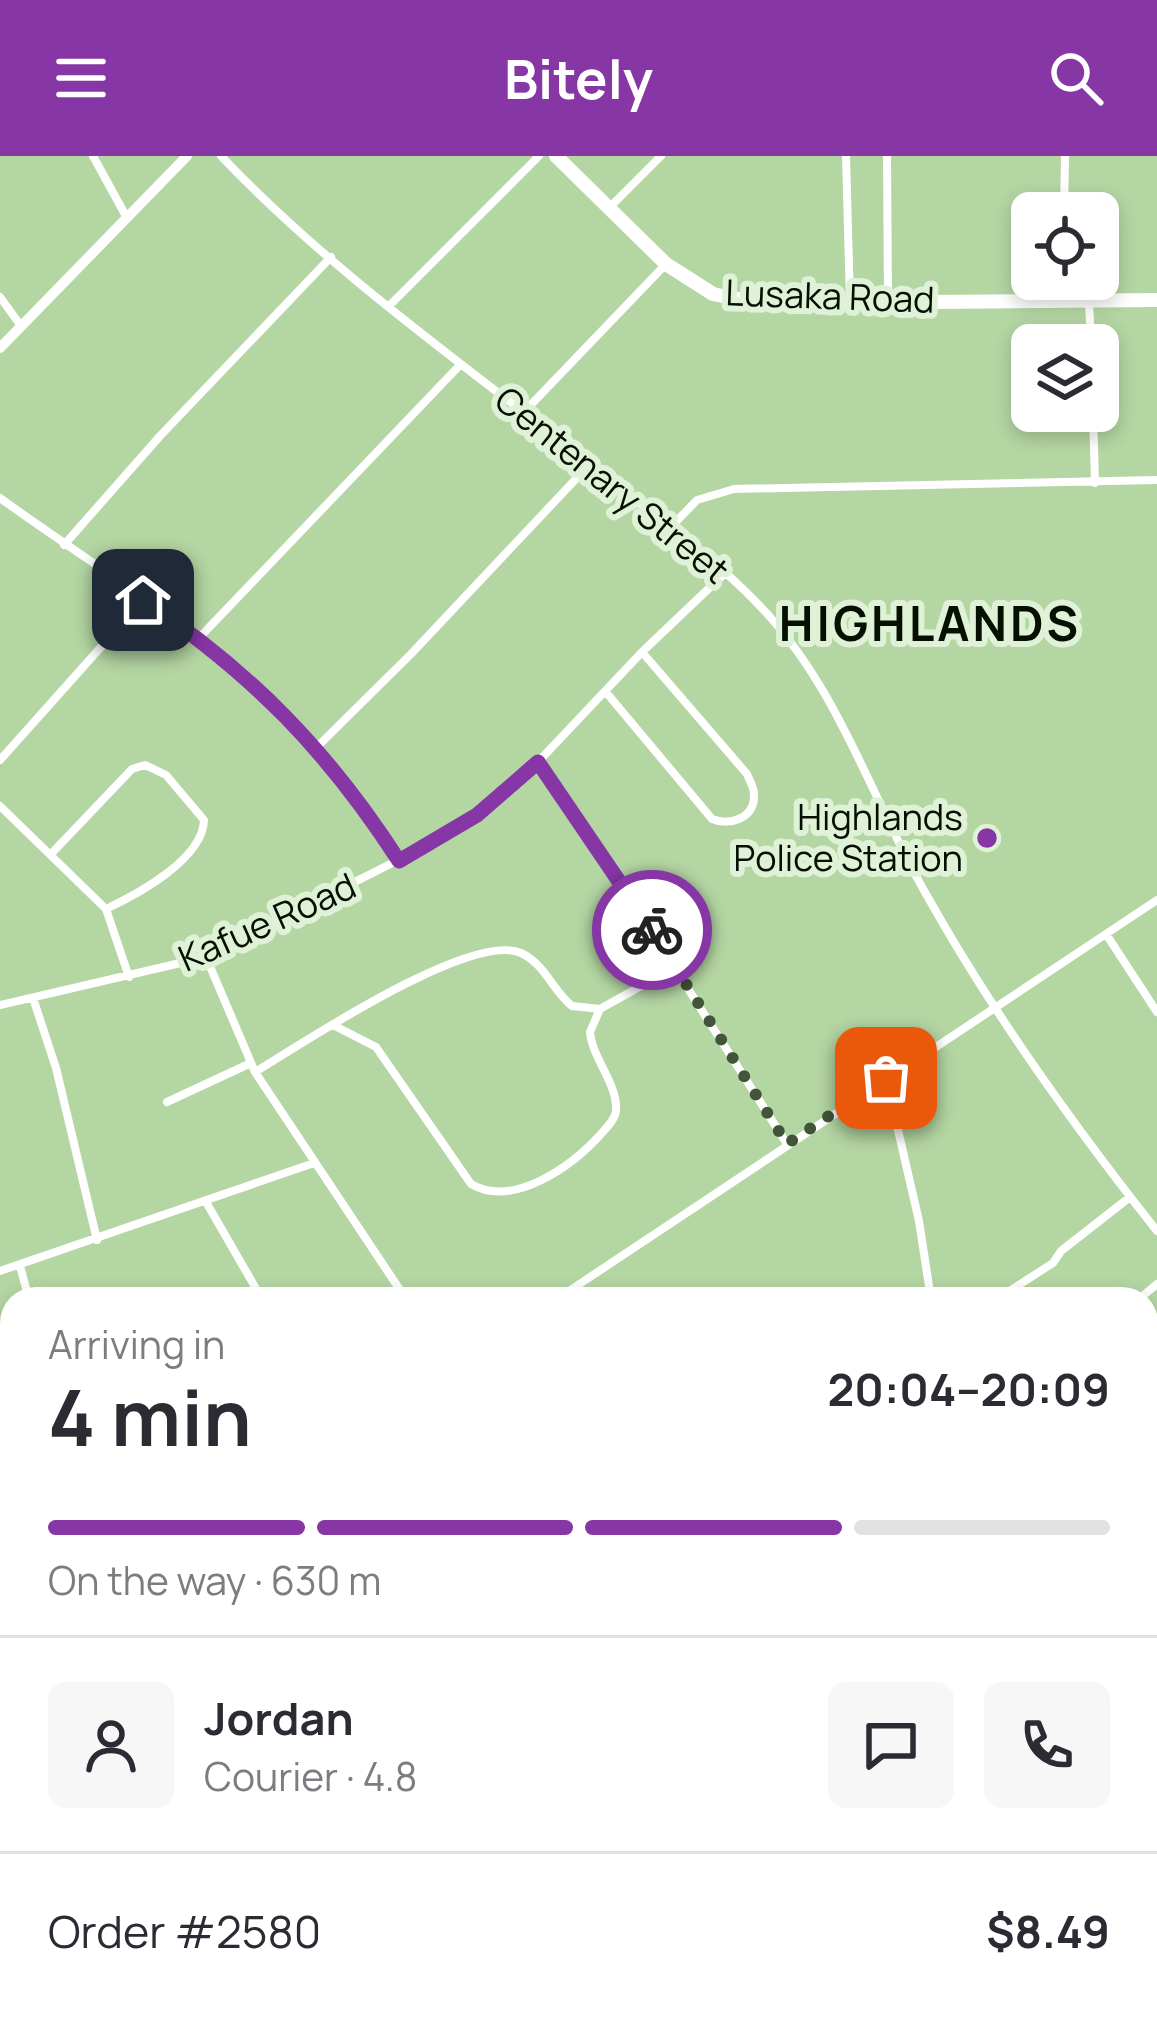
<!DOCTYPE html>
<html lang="en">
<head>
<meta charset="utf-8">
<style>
	body { margin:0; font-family:Manrope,sans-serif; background:#f7f7f7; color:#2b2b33; height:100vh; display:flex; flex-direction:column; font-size:45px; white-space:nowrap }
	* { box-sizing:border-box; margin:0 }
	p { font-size:39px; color:#7c7c81 }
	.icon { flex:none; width:66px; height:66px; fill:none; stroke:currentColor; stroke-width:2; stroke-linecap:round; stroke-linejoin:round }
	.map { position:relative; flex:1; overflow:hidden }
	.details { position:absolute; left:0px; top:1131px; width:1158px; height:744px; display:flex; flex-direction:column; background:#fff; border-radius:36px 36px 0 0; box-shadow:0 6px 18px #0003 }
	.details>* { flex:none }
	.tools { position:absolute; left:1011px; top:36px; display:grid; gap:24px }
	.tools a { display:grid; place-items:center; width:108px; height:108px; border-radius:18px; background:#fff; box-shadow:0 6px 18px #0003; font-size:60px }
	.pin { position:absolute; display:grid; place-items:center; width:102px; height:102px; color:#fff; margin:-51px; border-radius:24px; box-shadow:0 6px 18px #0006 }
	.courier { position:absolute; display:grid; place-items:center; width:120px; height:120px; margin:-60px; border:9px solid #8736a6; border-radius:50%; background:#fff; color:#222; box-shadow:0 3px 15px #0007 }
	.summary em { font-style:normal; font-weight:700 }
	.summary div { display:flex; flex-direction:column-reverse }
	.summary { display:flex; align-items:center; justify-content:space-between; height:204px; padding:0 48px }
	h1 { font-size:78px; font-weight:700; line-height:90px }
	.bar { display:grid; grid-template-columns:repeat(4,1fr); gap:18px 12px; align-content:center; height:144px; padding:0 48px }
	.bar i { height:15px; border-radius:9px; background:#e1e1e2 }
	.bar .selected { background:#8736a6 }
	.bar p { grid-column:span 4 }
	.line { display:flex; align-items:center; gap:30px; padding:0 48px; border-top:3px solid #e1e1e2 }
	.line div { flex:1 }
	.round { display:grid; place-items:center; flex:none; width:126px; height:126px; border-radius:18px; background:#f7f7f7 }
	header { display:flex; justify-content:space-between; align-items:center; height:156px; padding:0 48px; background:#8736a6; color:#fff; font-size:54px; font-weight:700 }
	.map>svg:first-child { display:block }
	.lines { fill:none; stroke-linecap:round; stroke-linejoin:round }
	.street { stroke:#fff; stroke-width:8 }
	.secondary { stroke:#fff; stroke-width:10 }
	.highway { stroke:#fff; stroke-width:14 }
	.done { stroke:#42553a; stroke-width:12; stroke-dasharray:0 21.6 }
	.route { stroke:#8736a6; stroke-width:15 }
	.poi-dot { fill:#8736a6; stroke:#dff1d7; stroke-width:4.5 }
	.labels { text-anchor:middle; stroke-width:12; stroke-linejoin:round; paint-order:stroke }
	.street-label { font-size:36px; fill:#051001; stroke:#dff1d7 }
	.poi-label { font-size:36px; fill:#051001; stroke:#dff1d7; text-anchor:end }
	.district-label { font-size:48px; font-weight:bold; letter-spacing:3px; fill:#051001; stroke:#dff1d7 }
</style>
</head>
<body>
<header><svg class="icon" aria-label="menu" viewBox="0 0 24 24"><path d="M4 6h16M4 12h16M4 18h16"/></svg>Bitely<svg class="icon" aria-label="search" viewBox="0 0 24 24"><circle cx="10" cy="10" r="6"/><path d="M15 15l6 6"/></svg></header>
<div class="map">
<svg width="1157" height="1875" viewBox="0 0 1157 1875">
	<rect width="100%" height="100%" fill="#b4d6a3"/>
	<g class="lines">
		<path class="street" d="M 93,0 L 127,62
			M 221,0 C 340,125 485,223 619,331 C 666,368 717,405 758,448 C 838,530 870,640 926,738 C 992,856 1073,969 1157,1075
			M 846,0 L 850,146
			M 887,0 L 888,144
			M 610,51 L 661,0
			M 1064,57 L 1065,0
			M 0,141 L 21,170
			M 1061,143 L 1062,123
			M 1089,145 L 1091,189
			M 389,150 L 539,0
			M 1093,255 L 1095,327
			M 523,257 L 666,108
			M 0,342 C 94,410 197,471 280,552 C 327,598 364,650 399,705
			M 670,372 L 697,344 L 734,333 L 1157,324
			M 64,389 L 160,280 L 331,101
			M 199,482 L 460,209
			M 605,535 L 712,663 C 729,670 754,663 754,640 C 755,633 750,626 747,618 L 642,496
			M 317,591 L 411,498 L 590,308
			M 0,604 L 143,444
			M 538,606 L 597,690 L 787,988
			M 0,650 L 106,753 L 129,821
			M 51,698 L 132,613 L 145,609 L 166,619 L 204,664 C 203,703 138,738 106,753
			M 1106,778 L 1157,856
			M 206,801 L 255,916 L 406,1143
			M 33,842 L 56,912 L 97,1084
			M 0,849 L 206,801 L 442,682 L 493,648 L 538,606 L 642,496 L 724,418
			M 333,869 L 376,891 L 471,1028 C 514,1053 573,1009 601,978 C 606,972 615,964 616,955 C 618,928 592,902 590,876 L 600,853 L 675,811
			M 255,916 C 303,887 471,775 521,797 C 545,808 553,835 572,850 L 600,853
			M 886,922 L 919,1065 L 931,1143
			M 167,946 L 251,907
			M 206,1046 L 262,1143
			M 20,1110 L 29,1143
			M 0,1115 L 314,1007
			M 557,1143 L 1157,744
			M 997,1143 L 1053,1107 L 1061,1095 L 1130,1041
			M 1139,1143 L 1157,1128
			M 1146,1313 L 1157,1304
			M 0,1337 L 12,1344
			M 1146,1495 L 1157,1485
			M 0,1514 L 12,1506
			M 0,1860 L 14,1872
			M 67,1863 L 75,1875
			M 476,1863 L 487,1875
			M 974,1863 L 979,1875
			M 10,1875 L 26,1863
			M 237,1875 L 251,1863
			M 409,1875 L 420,1863
			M 903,1875 L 909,1863"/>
		<path class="secondary" d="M 0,192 L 187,0"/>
		<path class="highway" d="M 556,0 L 666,108 L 713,138 L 736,143 L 810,147 L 1157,144"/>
	</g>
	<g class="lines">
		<path class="done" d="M 652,774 L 787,988 L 886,922"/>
		<path class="route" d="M 143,444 C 252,517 328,595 399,705 L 477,659 L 538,606 L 652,774"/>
	</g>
	<circle class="poi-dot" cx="987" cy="682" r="12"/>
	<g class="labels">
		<g class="street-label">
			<text transform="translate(830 140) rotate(2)" y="13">Lusaka Road</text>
			<text transform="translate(612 329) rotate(39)" y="13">Centenary Street</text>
			<text transform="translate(267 766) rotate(-24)" y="13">Kafue Road</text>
		</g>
		<g class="poi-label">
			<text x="963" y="674">Highlands<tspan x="963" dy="41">Police Station</tspan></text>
		</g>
		<g class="district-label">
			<text x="930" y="485">HIGHLANDS</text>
		</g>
	</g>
</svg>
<div class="tools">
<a><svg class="icon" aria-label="locate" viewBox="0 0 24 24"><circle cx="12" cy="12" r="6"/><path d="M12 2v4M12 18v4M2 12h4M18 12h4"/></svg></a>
<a><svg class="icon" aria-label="layers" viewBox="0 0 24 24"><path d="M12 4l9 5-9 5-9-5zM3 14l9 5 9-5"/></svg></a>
</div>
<div class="pin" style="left:886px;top:922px;background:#ea580c"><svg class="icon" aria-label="bag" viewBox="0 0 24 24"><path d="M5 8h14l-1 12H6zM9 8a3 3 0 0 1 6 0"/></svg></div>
<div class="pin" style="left:143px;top:444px;background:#1f2937"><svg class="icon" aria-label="home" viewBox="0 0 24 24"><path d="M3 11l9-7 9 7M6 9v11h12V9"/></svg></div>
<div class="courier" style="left:652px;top:774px"><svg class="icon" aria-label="bike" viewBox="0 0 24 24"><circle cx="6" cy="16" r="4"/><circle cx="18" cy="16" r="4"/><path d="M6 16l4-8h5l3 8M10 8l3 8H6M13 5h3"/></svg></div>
<section class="details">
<div class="summary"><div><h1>4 min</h1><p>Arriving in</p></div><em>20:04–20:09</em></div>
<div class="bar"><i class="selected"></i><i class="selected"></i><i class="selected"></i><i></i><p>On the way · 630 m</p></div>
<div class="line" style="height:216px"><a class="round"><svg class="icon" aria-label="person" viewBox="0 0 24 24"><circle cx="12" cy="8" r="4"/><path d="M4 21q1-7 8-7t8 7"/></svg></a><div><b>Jordan</b><p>Courier · 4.8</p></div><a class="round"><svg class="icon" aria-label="chat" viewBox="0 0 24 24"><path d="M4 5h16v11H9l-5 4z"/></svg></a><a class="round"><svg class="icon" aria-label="phone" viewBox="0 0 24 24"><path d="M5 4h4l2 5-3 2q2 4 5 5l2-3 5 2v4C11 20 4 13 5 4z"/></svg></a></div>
<div class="line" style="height:156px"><div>Order #2580</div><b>$8.49</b></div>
</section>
</div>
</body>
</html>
